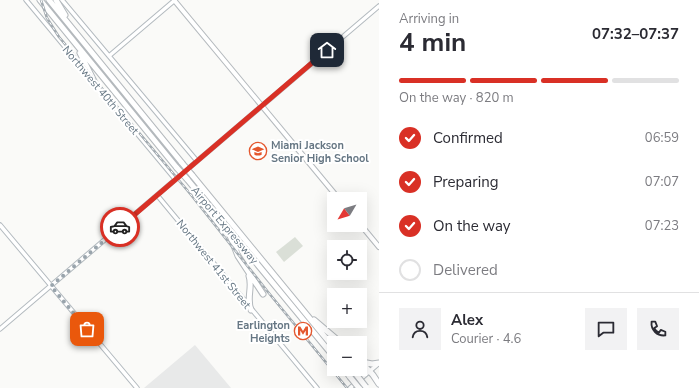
<!DOCTYPE html>
<html lang="en">
<head>
<meta charset="utf-8">
<style>
	body { margin:0; font-family:"Nunito Sans",sans-serif; background:#f2f2f3; color:#2b2b33; height:100vh; display:flex; flex-direction:column; font-size:15px; white-space:nowrap }
	* { box-sizing:border-box; margin:0 }
	p { font-size:13px; color:#7c7c81 }
	.icon { flex:none; width:22px; height:22px; fill:none; stroke:currentColor; stroke-width:2; stroke-linecap:round; stroke-linejoin:round }
	.map { position:relative; flex:1; overflow:hidden }
	.side { display:flex; flex-direction:column; background:#fff; width:320px }
	.side>* { flex:none }
	.needle { width:26px; rotate:232deg }
	.buttons { position:absolute; left:327px; top:192px; display:grid; gap:8px }
	.buttons a { display:grid; place-items:center; width:40px; height:40px; border-radius:0px; background:#fff; box-shadow:0 4px 16px #0002; font-size:20px }
	.pin { position:absolute; display:grid; place-items:center; width:34px; height:34px; color:#fff; margin:-17px; border-radius:8px; box-shadow:0 2px 6px #0006 }
	.courier { position:absolute; display:grid; place-items:center; width:40px; height:40px; margin:-20px; border:3px solid #d93025; border-radius:50%; background:#fff; color:#222; box-shadow:0 1px 5px #0007 }
	.overview em { font-style:normal; font-weight:700 }
	.overview div { display:flex; flex-direction:column-reverse }
	.overview { display:flex; align-items:center; justify-content:space-between; height:68px; padding:0 20px }
	h1 { font-size:26px; font-weight:700; line-height:30px }
	.bar { display:grid; grid-template-columns:repeat(4,1fr); gap:6px 4px; align-content:center; height:48px; padding:0 20px }
	.bar i { height:5px; border-radius:3px; background:#e1e1e2 }
	.bar .active { background:#d93025 }
	.bar p { grid-column:span 4 }
	.line { display:flex; align-items:center; gap:10px; padding:0 20px; border-top:1px solid #e1e1e2 }
	.line div { flex:1 }
	.round { display:grid; place-items:center; flex:none; width:42px; height:42px; border-radius:0px; background:#f2f2f3 }
	ol { padding:0 20px; list-style:none }
	li { display:flex; align-items:center; gap:12px; height:44px }
	li p { margin-inline-start:auto }
	li .icon { padding:4px; border-radius:50%; background:#d93025; color:#fff; stroke-width:4 }
	li:last-child { color:#7c7c81 }
	li i { width:22px; height:22px; border:2px solid #e1e1e2; border-radius:50% }
	main { display:flex; flex:1; min-height:0 }
	.map>svg:first-child { display:block }
	.built { fill:#e8e9e9 }
	.park { fill:#dadfd7 }
	.lines { fill:none; stroke-linecap:round; stroke-linejoin:round }
	.secondary-casing { stroke:#b3babf; stroke-width:5.5 }
	.primary-casing { stroke:#b5babe; stroke-width:6 }
	.highway-casing { stroke:#b4b9bd; stroke-width:7 }
	.secondary { stroke:#fff; stroke-width:3.5 }
	.primary { stroke:#fff; stroke-width:4 }
	.highway { stroke:#fff; stroke-width:5 }
	.rail-casing { stroke:#a2aab0; stroke-width:2.5 }
	.rail { stroke:#fff; stroke-width:1; stroke-dasharray:3; stroke-linecap:butt }
	.highway-bridge-casing { stroke:#b4b9bd; stroke-width:7; stroke-linecap:butt }
	.highway-bridge { stroke:#fff; stroke-width:5 }
	.done { stroke:#99a4ac; stroke-width:4; stroke-dasharray:0 7.2 }
	.route { stroke:#d93025; stroke-width:5 }
	.labels { text-anchor:middle; stroke-width:4; stroke-linejoin:round; paint-order:stroke }
	.street-label { font-size:11px; fill:#657683; stroke:#fff }
	.poi-label { font-size:11px; font-weight:bold; fill:#657683; stroke:#fff; text-anchor:start }
</style>
</head>
<body>
<main>
<div class="map">
<svg width="379" height="388" viewBox="0 0 379 388">
	<rect width="100%" height="100%" fill="#fafaf8"/>
	<path class="built" d="M 195,345 L 231,388 L 144,388 Z"/>
	<path class="park" d="M 295,237 L 303,246 L 284,262 L 276,252 Z"/>
	<g class="lines">
		<defs>
			<path id="secondary" d="M 26,0 L 90,77
				M 62,0 L 197,161
				M 109,56 L 175,0
				M 94,82 L 175,179
				M 157,195 L 317,388
				M 0,225 L 137,388
				M 0,329 L 379,6
				M 350,388 L 378,364"/>
			<path id="primary" d="M 174,0 L 339,199
				M 360,224 L 379,247"/>
			<path id="highway" d="M 40,0 L 177,168
				M 49,0 L 182,163
				M 56,0 L 65,15
				M 80,53 L 95,83
				M 192,175 L 334,348
				M 187,179 L 334,357
				M 229,233 L 238,256 L 263,294
				M 249,276 C 253,287 246,298 251,310
				M 314,320 L 341,343
				M 360,361 L 373,375 L 379,384
				M 362,362 L 372,364 L 379,363
				M 344,369 L 350,377"/>
		</defs>
		<use href="#secondary" class="secondary-casing"/>
		<use href="#primary" class="primary-casing"/>
		<use href="#highway" class="highway-casing"/>
		<use href="#secondary" class="secondary"/>
		<use href="#primary" class="primary"/>
		<use href="#highway" class="highway"/>
		<defs>
			<path id="rail" d="M 41,0 L 47,18 L 59,37 L 192,196 L 268,292 L 347,388"/>
		</defs>
		<use href="#rail" class="rail-casing"/>
		<use href="#rail" class="rail"/>
		<defs>
			<path id="highway-bridge" d="M 182,163 L 192,175
				M 177,168 L 187,179
				M 355,373 L 366,387
				M 350,377 L 359,388"/>
		</defs>
		<use href="#highway-bridge" class="highway-bridge-casing"/>
		<use href="#highway-bridge" class="highway-bridge"/>
	</g>
	<g class="lines">
		<path class="done" d="M 87,329 L 51,286 L 120,227"/>
		<path class="route" d="M 120,227 L 327,50"/>
	</g>
	<defs>
		<symbol id="school-ring" viewBox="-11 -11 22 22"><circle r="9.5" fill="#fff" stroke="#e4572e" stroke-width="1.5"/><path d="M0-5L7-2L0 1L-7-2ZM-4 1L0 2.5L4 1V4Q0 6-4 4Z" fill="#e4572e"/></symbol>
		<symbol id="metro-ring" viewBox="-11 -11 22 22"><circle r="9.5" fill="#fff" stroke="#e4572e" stroke-width="1.5"/><path d="M-5.5 5V-5H-3L0 0L3-5H5.5V5H3V-.5L0 4L-3-.5V5Z" fill="#e4572e"/></symbol>
	</defs>
	<g fill-rule="evenodd">
		<use href="#school-ring" x="248" y="141" width="20" height="20"/>
		<use href="#metro-ring" x="293" y="321" width="20" height="20"/>
	</g>
	<g class="labels">
		<g class="street-label">
			<text transform="translate(101 90) rotate(50)" y="4">Northwest 40th Street</text>
			<text transform="translate(225 225) rotate(50)" y="4">Airport Expressway</text>
			<text transform="translate(214 264) rotate(51)" y="4">Northwest 41st Street</text>
		</g>
		<g class="poi-label">
			<text x="271" y="149">Miami Jackson<tspan x="271" dy="13">Senior High School</tspan></text>
			<text x="290" y="329" text-anchor="end">Earlington<tspan x="290" dy="13">Heights</tspan></text>
		</g>
	</g>
</svg>
<div class="buttons">
<a><svg class="needle" viewBox="-14 -14 28 28"><path d="M0-13l5 13h-10z" fill="#e53935"/><path d="M0 13l5-13h-10z" fill="#7c7c81"/></svg></a>
<a><svg class="icon" aria-label="locate" viewBox="0 0 24 24"><circle cx="12" cy="12" r="6"/><path d="M12 2v4M12 18v4M2 12h4M18 12h4"/></svg></a>
<a>+</a>
<a>−</a>
</div>
<div class="pin" style="left:87px;top:329px;background:#ea580c"><svg class="icon" aria-label="bag" viewBox="0 0 24 24"><path d="M5 8h14l-1 12H6zM9 8a3 3 0 0 1 6 0"/></svg></div>
<div class="pin" style="left:327px;top:50px;background:#1f2937"><svg class="icon" aria-label="home" viewBox="0 0 24 24"><path d="M3 11l9-7 9 7M6 9v11h12V9"/></svg></div>
<div class="courier" style="left:120px;top:227px"><svg class="icon" aria-label="car" viewBox="0 0 24 24"><path d="M5 17H2v-5l4-1 3-4h7l3 4 3 1v5h-3M9 17h6M6 11h13"/><circle cx="7" cy="17" r="2"/><circle cx="17" cy="17" r="2"/></svg></div>
</div>
<section class="side">
<div class="overview"><div><h1>4 min</h1><p>Arriving in</p></div><em>07:32–07:37</em></div>
<div class="bar"><i class="active"></i><i class="active"></i><i class="active"></i><i></i><p>On the way · 820 m</p></div>
<ol>
<li><svg class="icon" aria-label="check" viewBox="0 0 24 24"><path d="M5 12l5 5 9-10"/></svg>Confirmed<p>06:59</p></li>
<li><svg class="icon" aria-label="check" viewBox="0 0 24 24"><path d="M5 12l5 5 9-10"/></svg>Preparing<p>07:07</p></li>
<li><svg class="icon" aria-label="check" viewBox="0 0 24 24"><path d="M5 12l5 5 9-10"/></svg>On the way<p>07:23</p></li>
<li><i></i>Delivered</li>
</ol>
<div class="line" style="height:72px"><a class="round"><svg class="icon" aria-label="person" viewBox="0 0 24 24"><circle cx="12" cy="8" r="4"/><path d="M4 21q1-7 8-7t8 7"/></svg></a><div><b>Alex</b><p>Courier · 4.6</p></div><a class="round"><svg class="icon" aria-label="chat" viewBox="0 0 24 24"><path d="M4 5h16v11H9l-5 4z"/></svg></a><a class="round"><svg class="icon" aria-label="phone" viewBox="0 0 24 24"><path d="M5 4h4l2 5-3 2q2 4 5 5l2-3 5 2v4C11 20 4 13 5 4z"/></svg></a></div>
</section>
</main>
</body>
</html>
